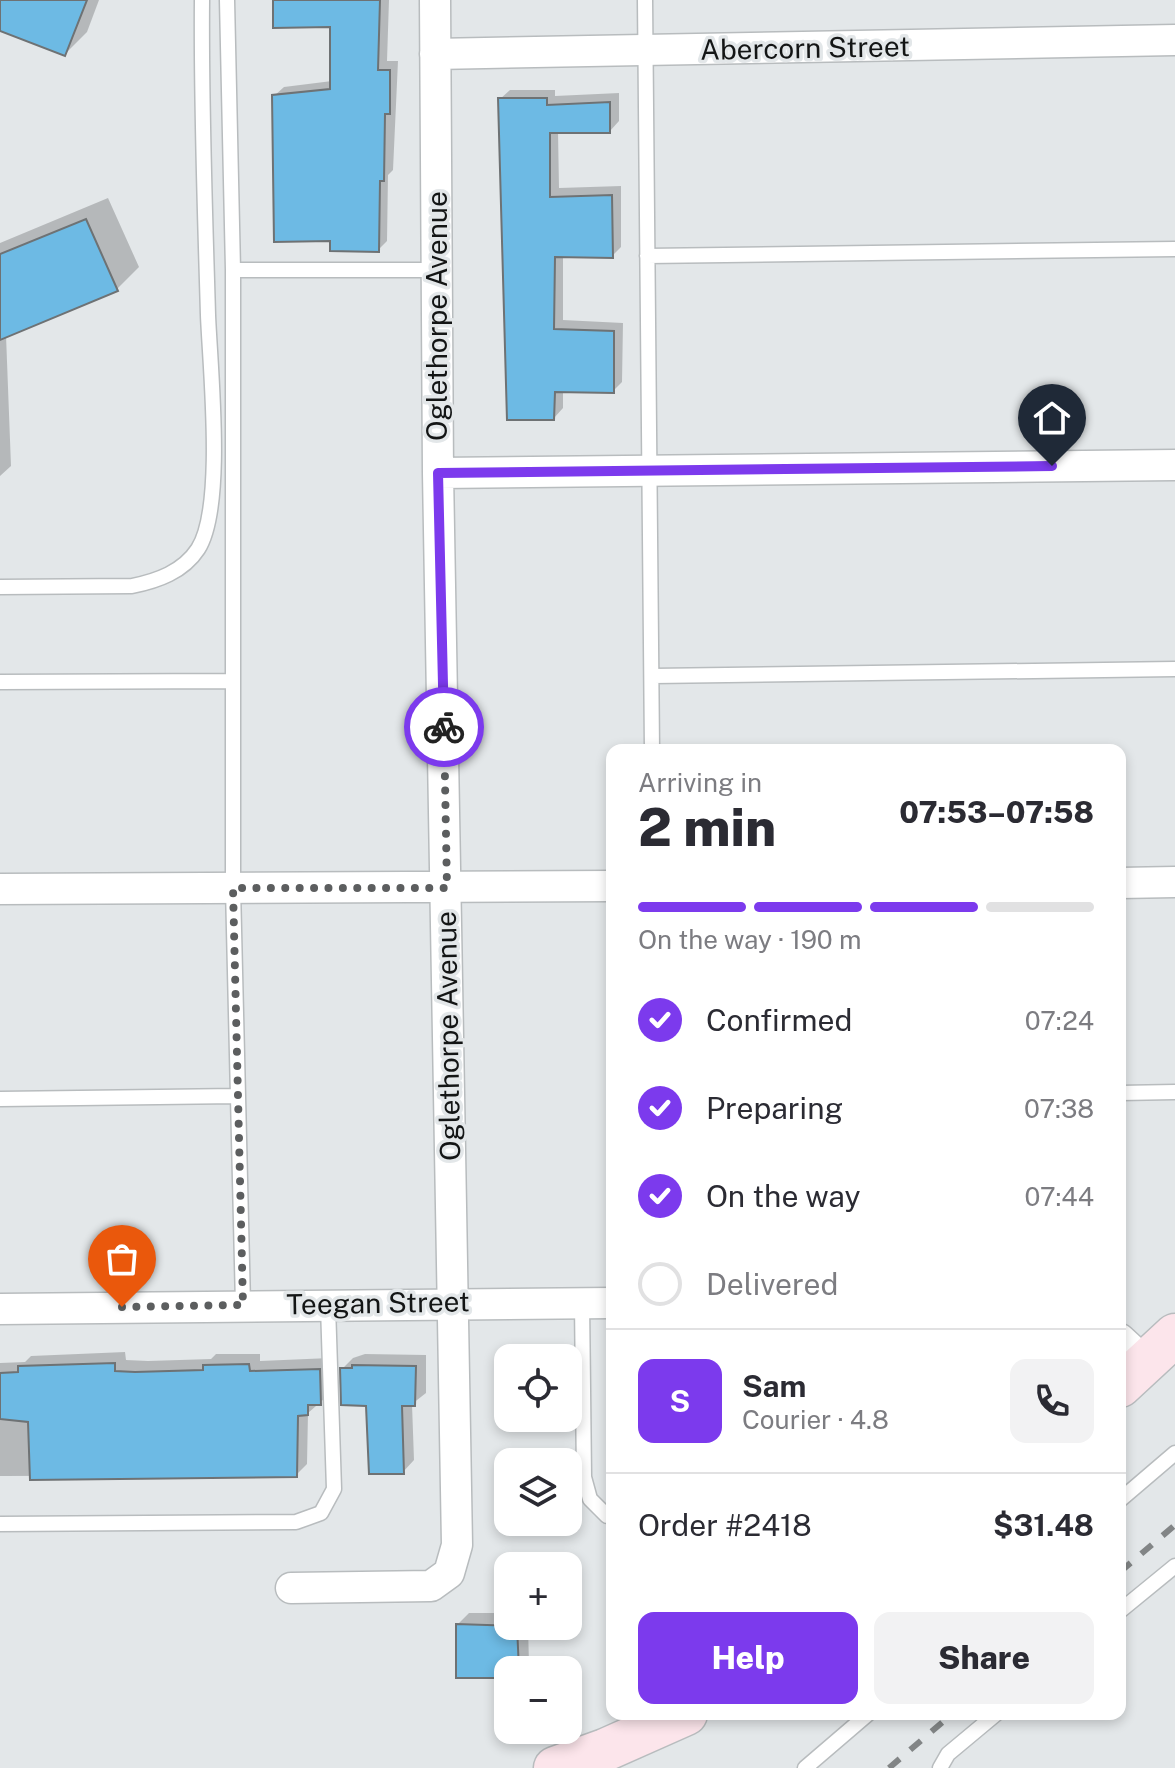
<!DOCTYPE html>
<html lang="en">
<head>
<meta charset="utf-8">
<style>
	body { margin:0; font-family:"Public Sans",sans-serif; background:#f2f2f3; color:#2b2b33; height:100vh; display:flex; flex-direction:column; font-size:30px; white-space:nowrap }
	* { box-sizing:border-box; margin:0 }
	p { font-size:26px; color:#7c7c81 }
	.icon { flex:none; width:44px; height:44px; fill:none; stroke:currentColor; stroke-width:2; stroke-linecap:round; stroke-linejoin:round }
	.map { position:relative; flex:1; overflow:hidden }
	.details { position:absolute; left:606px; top:744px; width:520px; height:976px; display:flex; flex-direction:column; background:#fff; border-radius:16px; box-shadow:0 4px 12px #0003 }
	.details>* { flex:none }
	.tools { position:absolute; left:494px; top:1344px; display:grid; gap:16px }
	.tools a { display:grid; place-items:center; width:88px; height:88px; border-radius:16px; background:#fff; box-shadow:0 4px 12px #0003; font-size:40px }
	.pin { position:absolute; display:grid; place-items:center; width:68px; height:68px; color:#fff; margin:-82px -34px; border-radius:50% 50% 50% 0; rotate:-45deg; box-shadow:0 0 8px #0007 }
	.pin .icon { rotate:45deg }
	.courier { position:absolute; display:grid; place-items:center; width:80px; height:80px; margin:-40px; border:6px solid #7c3aed; border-radius:50%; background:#fff; color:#222; box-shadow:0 2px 10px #0007 }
	.headline em { font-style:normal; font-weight:800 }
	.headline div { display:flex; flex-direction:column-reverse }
	.headline { display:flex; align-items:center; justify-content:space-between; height:136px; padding:0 32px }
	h1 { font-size:52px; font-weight:800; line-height:60px }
	.bar { display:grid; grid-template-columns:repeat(4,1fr); gap:12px 8px; align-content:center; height:96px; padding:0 32px }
	.bar i { height:10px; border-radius:6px; background:#e1e1e2 }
	.bar .on { background:#7c3aed }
	.bar p { grid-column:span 4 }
	.line { display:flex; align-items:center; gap:20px; padding:0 32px; border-top:2px solid #e1e1e2 }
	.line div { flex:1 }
	.round { display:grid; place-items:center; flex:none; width:84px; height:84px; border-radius:16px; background:#f2f2f3 }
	ol { padding:0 32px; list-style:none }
	li { display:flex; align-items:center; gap:24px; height:88px }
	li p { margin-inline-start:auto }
	li .icon { padding:8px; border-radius:50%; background:#7c3aed; color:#fff; stroke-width:4 }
	li:last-child { color:#7c7c81 }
	li i { width:44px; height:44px; border:4px solid #e1e1e2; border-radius:50% }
	.button { display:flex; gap:16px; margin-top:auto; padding:16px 32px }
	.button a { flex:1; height:92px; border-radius:16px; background:#7c3aed; color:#fff; font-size:32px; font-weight:800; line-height:92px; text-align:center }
	.button a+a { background:#f2f2f3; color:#2b2b33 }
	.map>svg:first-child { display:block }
	.shadow { fill:#0003 }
	.building { fill:#6dbae4; stroke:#6e7274; stroke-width:2 }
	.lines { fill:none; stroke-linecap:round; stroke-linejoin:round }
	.lane-casing { stroke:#b8bcbe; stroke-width:17 }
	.street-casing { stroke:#b8bcbe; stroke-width:33 }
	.secondary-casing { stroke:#b8bcbe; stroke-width:45 }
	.lane { stroke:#fff; stroke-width:14 }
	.street { stroke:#fff; stroke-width:30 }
	.secondary { stroke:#fce5eb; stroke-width:42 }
	.rail { stroke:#828586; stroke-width:6; stroke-dasharray:14 14; stroke-linecap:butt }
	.done { stroke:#5c5e5f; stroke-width:8; stroke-dasharray:0 14.4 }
	.route { stroke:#7c3aed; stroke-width:10 }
	.labels { text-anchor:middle; stroke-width:7; stroke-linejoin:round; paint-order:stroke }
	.street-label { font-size:28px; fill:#131515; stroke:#e3e7e9 }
</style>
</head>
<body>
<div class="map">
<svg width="1175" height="1768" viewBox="0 0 1175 1768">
	<rect width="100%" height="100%" fill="#e3e7e9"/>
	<path class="shadow" d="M 0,0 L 99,0 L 87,32 L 65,54 L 0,29 Z
		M 275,0 L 389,0 L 387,61 L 398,61 L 393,170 L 388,175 L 387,241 L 378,250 L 332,239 L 274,96 L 284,87 L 332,81 L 332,25 Z
		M 510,90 L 555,90 L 555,96 L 619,93 L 619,121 L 610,131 L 558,131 L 559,188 L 621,186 L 621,247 L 612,256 L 563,256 L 563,320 L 623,323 L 622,382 L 613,391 L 563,391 L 563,408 L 554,418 L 500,99 Z
		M 108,198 L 139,267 L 117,289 L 6,335 L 11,466 L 0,476 L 0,243 Z
		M 125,1352 L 126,1360 L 148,1361 L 211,1359 L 216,1354 L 260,1354 L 260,1361 L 330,1358 L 332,1392 L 308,1413 L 307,1464 L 296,1475 L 0,1476 L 0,1363 L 25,1362 L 31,1356 Z
		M 365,1354 L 426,1355 L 426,1393 L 412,1404 L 414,1460 L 403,1472 L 368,1404 L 342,1369 L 353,1358 Z
		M 469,1613 L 508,1613 L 508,1626 L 528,1626 L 529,1664 L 524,1670 L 508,1670 L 508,1676 L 458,1624 Z"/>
	<path class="building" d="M 0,0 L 87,0 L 65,56 L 0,31 Z
		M 273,0 L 380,0 L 378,70 L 390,70 L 390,114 L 385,114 L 384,181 L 380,181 L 379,252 L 330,251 L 330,241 L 274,242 L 272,95 L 330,89 L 330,27 L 273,28 Z
		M 498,98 L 547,98 L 547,105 L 610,102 L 610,133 L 550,133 L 550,197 L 612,195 L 613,258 L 555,257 L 554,329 L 614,331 L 614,393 L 555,392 L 554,420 L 507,420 Z
		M 86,219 L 118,291 L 0,340 L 0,254 Z
		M 115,1363 L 115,1371 L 135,1372 L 203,1370 L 203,1365 L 249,1364 L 250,1371 L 320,1369 L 321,1405 L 308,1405 L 308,1415 L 298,1416 L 297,1477 L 30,1480 L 28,1422 L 0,1419 L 0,1373 L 18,1372 L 18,1366 Z
		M 352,1365 L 416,1366 L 415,1406 L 402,1406 L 404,1474 L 369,1474 L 366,1406 L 341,1405 L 340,1368 L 352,1368 Z
		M 456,1624 L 517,1626 L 519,1670 L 508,1670 L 508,1678 L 456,1678 Z"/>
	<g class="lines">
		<defs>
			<path id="lane" d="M 227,0 L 233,270 L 233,888 L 243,1305
				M 645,0 L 652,750
				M 647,256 L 1175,249
				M 233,270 L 437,270
				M 0,587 L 132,586 C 157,581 183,572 198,549 C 225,507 210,368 208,315 C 205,210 201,105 202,0
				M 653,676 L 1175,669
				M 0,682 L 231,681
				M 1120,1093 L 1175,1092
				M 0,1099 L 237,1096
				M 582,1303 L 584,1477 L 590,1499 L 607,1516 L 612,1516
				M 1120,1500 L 1175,1453
				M 0,1524 L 296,1522 L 321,1513 L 334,1489 L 328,1306
				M 1120,1611 L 1175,1566
				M 805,1768 L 868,1714
				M 940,1768 L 948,1754 L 996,1714"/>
			<path id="street" d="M 435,54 L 1175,40
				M 438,473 L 1175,465
				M 1120,883 L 1175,882
				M 0,889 L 612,886
				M 0,1309 L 612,1303
				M 1120,1339 L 1146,1363
				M 291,1588 L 431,1586 L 449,1573 L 457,1545 L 438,473 L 435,0"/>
			<path id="secondary" d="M 1120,1386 L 1175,1335
				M 555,1768 L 605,1750 L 686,1714"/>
		</defs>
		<use href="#lane" class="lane-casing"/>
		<use href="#street" class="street-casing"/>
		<use href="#secondary" class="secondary-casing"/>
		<use href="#lane" class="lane"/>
		<use href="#street" class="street"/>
		<use href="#secondary" class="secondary"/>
		<path class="rail" d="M 1120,1572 L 1175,1525
			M 889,1768 L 952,1714"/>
	</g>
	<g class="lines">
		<path class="done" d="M 122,1307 L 243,1305 L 233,888 L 447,888 L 444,727"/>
		<path class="route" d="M 444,727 L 438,473 L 1052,466"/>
	</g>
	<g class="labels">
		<g class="street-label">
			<text transform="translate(805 48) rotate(-1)" y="10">Abercorn Street</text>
			<text transform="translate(437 316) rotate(-90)" y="10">Oglethorpe Avenue</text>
			<text transform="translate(448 1036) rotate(-91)" y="10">Oglethorpe Avenue</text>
			<text transform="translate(378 1303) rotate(-1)" y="10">Teegan Street</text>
		</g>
	</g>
</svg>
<div class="tools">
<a><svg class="icon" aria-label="locate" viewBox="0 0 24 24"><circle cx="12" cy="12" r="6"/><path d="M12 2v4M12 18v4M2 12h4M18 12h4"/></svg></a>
<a><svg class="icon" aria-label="layers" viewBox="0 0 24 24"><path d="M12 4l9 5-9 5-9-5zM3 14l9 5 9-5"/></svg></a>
<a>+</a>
<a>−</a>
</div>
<div class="pin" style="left:122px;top:1307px;background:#ea580c"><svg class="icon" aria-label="bag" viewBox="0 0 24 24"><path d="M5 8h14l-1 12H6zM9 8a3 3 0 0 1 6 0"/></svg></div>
<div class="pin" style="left:1052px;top:466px;background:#1f2937"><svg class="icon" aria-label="home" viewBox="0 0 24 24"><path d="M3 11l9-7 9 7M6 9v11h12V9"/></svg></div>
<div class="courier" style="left:444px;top:727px"><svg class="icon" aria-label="bike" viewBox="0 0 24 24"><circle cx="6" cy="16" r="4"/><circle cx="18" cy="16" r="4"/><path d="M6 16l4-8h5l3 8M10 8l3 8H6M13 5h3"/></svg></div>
<section class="details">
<div class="headline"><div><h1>2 min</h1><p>Arriving in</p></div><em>07:53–07:58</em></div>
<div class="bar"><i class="on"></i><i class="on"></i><i class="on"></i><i></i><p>On the way · 190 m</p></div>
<ol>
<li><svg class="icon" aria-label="check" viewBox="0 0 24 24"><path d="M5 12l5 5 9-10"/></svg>Confirmed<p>07:24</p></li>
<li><svg class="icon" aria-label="check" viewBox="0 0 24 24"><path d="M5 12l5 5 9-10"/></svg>Preparing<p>07:38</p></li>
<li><svg class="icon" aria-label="check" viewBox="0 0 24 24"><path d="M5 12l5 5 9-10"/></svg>On the way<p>07:44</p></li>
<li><i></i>Delivered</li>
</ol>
<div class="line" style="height:144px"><b class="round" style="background:#7c3aed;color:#fff">S</b><div><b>Sam</b><p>Courier · 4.8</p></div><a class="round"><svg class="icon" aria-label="phone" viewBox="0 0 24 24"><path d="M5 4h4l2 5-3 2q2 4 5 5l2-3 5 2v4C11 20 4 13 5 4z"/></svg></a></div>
<div class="line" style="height:104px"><div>Order #2418</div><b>$31.48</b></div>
<div class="button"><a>Help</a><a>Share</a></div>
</section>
</div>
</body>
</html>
